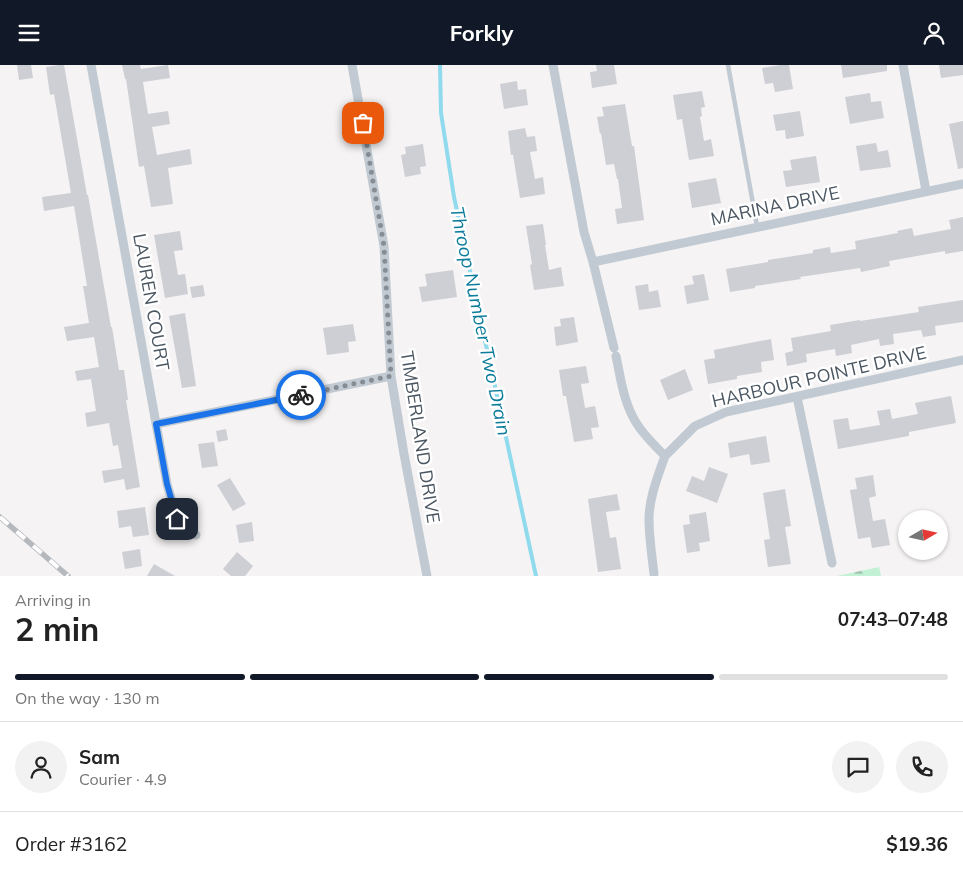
<!DOCTYPE html>
<html lang="en">
<head>
<meta charset="utf-8">
<style>
	body { margin:0; font-family:Mulish,sans-serif; background:#f2f2f2; color:#222; height:100vh; display:flex; flex-direction:column; font-size:19px; white-space:nowrap }
	* { box-sizing:border-box; margin:0 }
	p { font-size:16px; color:#767676 }
	.icon { flex:none; width:28px; height:28px; fill:none; stroke:currentColor; stroke-width:2; stroke-linecap:round; stroke-linejoin:round }
	.map { position:relative; height:511px; overflow:hidden }
	.panel { display:flex; flex-direction:column; background:#fff; flex:1 }
	.panel>* { flex:none }
	.needle { width:32px; rotate:81deg }
	.buttons { position:absolute; left:898px; top:445px; display:grid; gap:10px }
	.buttons a { display:grid; place-items:center; width:50px; height:50px; border-radius:50%; background:#fff; box-shadow:0 1px 4px #0004; font-size:25px }
	.pin { position:absolute; display:grid; place-items:center; width:42px; height:42px; color:#fff; margin:-21px; border-radius:10px; box-shadow:0 2px 8px #0006 }
	.courier { position:absolute; display:grid; place-items:center; width:50px; height:50px; margin:-25px; border:4px solid #1a73e8; border-radius:50%; background:#fff; color:#222; box-shadow:0 1px 6px #0007 }
	.overview em { font-style:normal; font-weight:700 }
	.overview div { display:flex; flex-direction:column-reverse }
	.overview { display:flex; align-items:center; justify-content:space-between; height:85px; padding:0 15px }
	h1 { font-size:32px; font-weight:700; line-height:38px }
	.bar { display:grid; grid-template-columns:repeat(4,1fr); gap:8px 5px; align-content:center; height:60px; padding:0 15px }
	.bar i { height:6px; border-radius:4px; background:#e0e0e0 }
	.bar .on { background:#111827 }
	.bar p { grid-column:span 4 }
	.line { display:flex; align-items:center; gap:12px; padding:0 15px; border-top:1px solid #e0e0e0 }
	.line div { flex:1 }
	.round { display:grid; place-items:center; flex:none; width:52px; height:52px; border-radius:26px; background:#f2f2f2 }
	header { display:flex; justify-content:space-between; align-items:center; height:65px; padding:0 15px; background:#111827; color:#fff; font-size:22px; font-weight:700 }
	.map>svg:first-child { display:block }
	.forest { fill:url(#forest-firs) }
	.lines { fill:none; stroke-linecap:round; stroke-linejoin:round }
	.stream { stroke:#90daee; stroke-width:4 }
	.building { fill:#cdcfd5 }
	.service { stroke:#c1cad2; stroke-width:4.5 }
	.minor { stroke:#c1cad2; stroke-width:9 }
	.rail-casing { stroke:#b5b8bd; stroke-width:5.5 }
	.rail { stroke:#fff; stroke-width:4; stroke-dasharray:11; stroke-linecap:butt }
	.done { stroke:#868d94; stroke-width:5; stroke-dasharray:0 9 }
	.route { stroke:#1a73e8; stroke-width:6 }
	.labels { text-anchor:middle; stroke-width:5; stroke-linejoin:round; paint-order:stroke }
	.street-label { font-size:18px; fill:#4a5661; stroke:#fff }
	.water-label { font-size:19px; font-style:italic; fill:#0c7c9b; stroke:#fff }
</style>
</head>
<body>
<header><svg class="icon" aria-label="menu" viewBox="0 0 24 24"><path d="M4 6h16M4 12h16M4 18h16"/></svg>Forkly<svg class="icon" aria-label="person" viewBox="0 0 24 24"><circle cx="12" cy="8" r="4"/><path d="M4 21q1-7 8-7t8 7"/></svg></header>
<div class="map">
<svg width="963" height="511" viewBox="0 0 963 511">
	<defs>
		<pattern id="forest-firs" width="22" height="20" patternUnits="userSpaceOnUse" patternTransform="scale(1.25)"><rect width="22" height="20" fill="#c3f1d5"/><path d="M5 1l3.5 6h-7zM16 11l3.5 6h-7z" fill="#a0c6b0"/></pattern>
	</defs>
	<rect width="100%" height="100%" fill="#f5f3f3"/>
	<path class="forest" d="M 879,502 L 881,511 L 837,511 Z"/>
	<g class="lines">
		<path class="stream" d="M 440,0 L 441,48 L 454,132 L 536,511"/>
	</g>
	<path class="building" d="M 17,0 L 31,0 L 33,13 L 19,15 Z
		M 59,0 L 64,0 L 87,130 L 88,130 L 95,170 L 111,262 L 112,262 L 119,305 L 124,305 L 128,335 L 126,335 L 140,422 L 126,425 L 124,414 L 104,418 L 102,406 L 122,403 L 118,380 L 113,381 L 109,358 L 87,362 L 85,348 L 96,346 L 91,314 L 77,316 L 75,306 L 99,302 L 94,272 L 67,276 L 64,262 L 89,258 L 83,221 L 87,221 L 74,141 L 44,146 L 42,132 L 71,128 L 54,29 L 50,30 L 46,2 Z
		M 122,0 L 140,0 L 141,4 L 168,0 L 170,13 L 143,17 L 148,49 L 168,46 L 170,59 L 152,62 L 157,90 L 190,84 L 192,99 L 168,103 L 173,139 L 151,142 L 144,101 L 139,102 L 126,14 L 125,14 Z
		M 596,0 L 614,0 L 617,19 L 592,23 L 590,7 L 597,6 Z
		M 780,0 L 789,0 L 793,24 L 775,27 L 773,18 L 765,19 L 762,3 Z
		M 841,0 L 887,0 L 887,6 L 843,13 Z
		M 939,0 L 963,0 L 963,10 L 941,13 Z
		M 517,16 L 518,25 L 526,24 L 528,40 L 504,44 L 500,19 Z
		M 702,26 L 705,42 L 701,43 L 702,51 L 700,52 L 704,76 L 711,74 L 714,91 L 689,95 L 682,54 L 677,55 L 673,30 Z
		M 870,28 L 871,37 L 881,36 L 884,53 L 850,59 L 845,32 Z
		M 625,39 L 632,81 L 634,81 L 644,155 L 617,159 L 615,144 L 622,143 L 618,114 L 617,114 L 614,99 L 606,100 L 601,68 L 600,69 L 597,52 L 604,51 L 602,42 Z
		M 800,46 L 804,71 L 786,74 L 785,65 L 776,66 L 773,50 Z
		M 963,56 L 963,103 L 958,104 L 949,59 Z
		M 525,63 L 527,72 L 535,71 L 537,86 L 530,87 L 535,114 L 543,112 L 545,129 L 520,133 L 513,90 L 511,90 L 508,66 Z
		M 876,78 L 878,87 L 888,85 L 891,102 L 860,106 L 856,81 Z
		M 423,79 L 426,101 L 420,102 L 421,109 L 405,112 L 401,90 L 406,89 L 405,82 Z
		M 816,91 L 820,117 L 786,122 L 783,106 L 792,105 L 790,95 Z
		M 716,113 L 721,138 L 692,143 L 688,118 Z
		M 963,152 L 963,186 L 945,189 L 945,186 L 889,196 L 890,201 L 861,207 L 860,203 L 800,212 L 801,214 L 755,221 L 755,223 L 730,227 L 726,204 L 768,197 L 768,195 L 813,188 L 813,185 L 830,182 L 831,188 L 856,184 L 855,176 L 898,168 L 897,166 L 912,163 L 914,171 L 951,164 L 949,155 Z
		M 543,159 L 546,180 L 545,180 L 549,205 L 561,202 L 564,221 L 534,225 L 530,200 L 532,199 L 526,161 Z
		M 180,166 L 183,185 L 174,186 L 178,210 L 185,209 L 188,229 L 165,233 L 154,170 Z
		M 453,205 L 457,232 L 422,237 L 419,222 L 427,221 L 425,209 Z
		M 704,209 L 709,235 L 687,239 L 684,221 L 694,219 L 692,211 Z
		M 648,219 L 649,227 L 658,225 L 661,242 L 639,245 L 635,221 Z
		M 203,220 L 205,231 L 192,233 L 190,222 Z
		M 963,235 L 963,257 L 935,261 L 936,270 L 923,272 L 921,265 L 893,269 L 894,279 L 880,281 L 879,274 L 851,280 L 852,288 L 836,291 L 835,284 L 806,289 L 807,297 L 787,301 L 785,288 L 793,286 L 791,273 L 831,266 L 830,260 L 860,255 L 860,256 L 919,247 L 918,242 Z
		M 185,248 L 196,321 L 182,323 L 169,251 Z
		M 574,252 L 578,277 L 556,281 L 554,262 L 561,261 L 560,254 Z
		M 353,259 L 356,276 L 348,277 L 349,287 L 327,290 L 323,263 Z
		M 771,274 L 774,295 L 761,297 L 762,307 L 737,311 L 737,314 L 708,319 L 704,295 L 715,293 L 714,285 Z
		M 586,301 L 589,318 L 581,319 L 585,343 L 595,341 L 599,362 L 591,363 L 593,374 L 574,377 L 566,331 L 563,331 L 559,305 Z
		M 685,304 L 693,325 L 668,335 L 660,315 Z
		M 951,331 L 956,358 L 909,367 L 909,371 L 838,384 L 833,355 L 848,353 L 850,365 L 880,360 L 877,346 L 890,344 L 892,354 L 918,349 L 915,338 Z
		M 226,364 L 228,375 L 218,377 L 216,366 Z
		M 766,371 L 770,397 L 751,400 L 749,389 L 730,393 L 728,378 Z
		M 214,377 L 218,401 L 202,403 L 198,379 Z
		M 709,402 L 728,409 L 717,438 L 686,426 L 692,411 L 704,416 Z
		M 873,410 L 876,431 L 869,433 L 873,456 L 885,454 L 890,480 L 872,483 L 870,472 L 858,474 L 850,425 L 857,424 L 855,413 Z
		M 230,413 L 246,439 L 233,446 L 217,420 Z
		M 785,424 L 791,461 L 785,462 L 791,499 L 768,502 L 764,475 L 770,474 L 763,428 Z
		M 617,429 L 620,445 L 606,447 L 610,473 L 616,472 L 621,504 L 598,507 L 588,434 Z
		M 145,442 L 149,470 L 133,472 L 131,461 L 119,463 L 117,446 Z
		M 706,447 L 710,476 L 699,478 L 700,486 L 687,488 L 683,460 L 690,459 L 689,450 Z
		M 252,457 L 254,476 L 239,478 L 236,460 Z
		M 140,484 L 142,501 L 125,504 L 122,487 Z
		M 237,487 L 253,501 L 245,511 L 231,511 L 223,504 Z
		M 154,499 L 175,511 L 147,511 Z"/>
	<g class="lines">
		<path class="service" d="M 728,0 L 757,161"/>
		<path class="minor" d="M 91,0 L 167,419 L 177,454 L 196,470
			M 352,0 L 384,181 L 391,311 L 404,389 L 427,511
			M 553,0 L 584,167 L 593,197 L 614,283
			M 903,0 L 926,126
			M 593,197 L 963,119
			M 616,291 C 621,315 624,341 639,362 C 646,372 656,382 665,391 C 658,411 649,433 649,454 C 649,473 652,491 654,509
			M 797,332 L 832,498
			M 156,359 L 391,311
			M 665,391 L 695,361 L 726,347 L 963,295"/>
		<defs>
			<path id="rail" d="M 0,452 L 68,511"/>
		</defs>
		<use href="#rail" class="rail-casing"/>
		<use href="#rail" class="rail"/>
	</g>
	<g class="lines">
		<path class="done" d="M 301,330 L 391,311 L 384,181 L 363,58"/>
		<path class="route" d="M 177,454 L 167,419 L 156,359 L 301,330"/>
	</g>
	<g class="labels">
		<g class="street-label">
			<text transform="translate(775 141) rotate(-12)" y="6">MARINA DRIVE</text>
			<text transform="translate(151 237) rotate(80)" y="6">LAUREN COURT</text>
			<text transform="translate(819 312) rotate(-13)" y="6">HARBOUR POINTE DRIVE</text>
			<text transform="translate(420 372) rotate(81)" y="6">TIMBERLAND DRIVE</text>
		</g>
		<g class="water-label">
			<text transform="translate(481 256) rotate(78)" y="7">Throop Number Two Drain</text>
		</g>
	</g>
</svg>
<div class="buttons">
<a><svg class="needle" viewBox="-14 -14 28 28"><path d="M0-13l5 13h-10z" fill="#e53935"/><path d="M0 13l5-13h-10z" fill="#767676"/></svg></a>
</div>
<div class="pin" style="left:363px;top:58px;background:#ea580c"><svg class="icon" aria-label="bag" viewBox="0 0 24 24"><path d="M5 8h14l-1 12H6zM9 8a3 3 0 0 1 6 0"/></svg></div>
<div class="pin" style="left:177px;top:454px;background:#1f2937"><svg class="icon" aria-label="home" viewBox="0 0 24 24"><path d="M3 11l9-7 9 7M6 9v11h12V9"/></svg></div>
<div class="courier" style="left:301px;top:330px"><svg class="icon" aria-label="bike" viewBox="0 0 24 24"><circle cx="6" cy="16" r="4"/><circle cx="18" cy="16" r="4"/><path d="M6 16l4-8h5l3 8M10 8l3 8H6M13 5h3"/></svg></div>
</div>
<section class="panel">
<div class="overview"><div><h1>2 min</h1><p>Arriving in</p></div><em>07:43–07:48</em></div>
<div class="bar"><i class="on"></i><i class="on"></i><i class="on"></i><i></i><p>On the way · 130 m</p></div>
<div class="line" style="height:90px"><a class="round"><svg class="icon" aria-label="person" viewBox="0 0 24 24"><circle cx="12" cy="8" r="4"/><path d="M4 21q1-7 8-7t8 7"/></svg></a><div><b>Sam</b><p>Courier · 4.9</p></div><a class="round"><svg class="icon" aria-label="chat" viewBox="0 0 24 24"><path d="M4 5h16v11H9l-5 4z"/></svg></a><a class="round"><svg class="icon" aria-label="phone" viewBox="0 0 24 24"><path d="M5 4h4l2 5-3 2q2 4 5 5l2-3 5 2v4C11 20 4 13 5 4z"/></svg></a></div>
<div class="line" style="height:65px"><div>Order #3162</div><b>$19.36</b></div>
</section>
</body>
</html>
